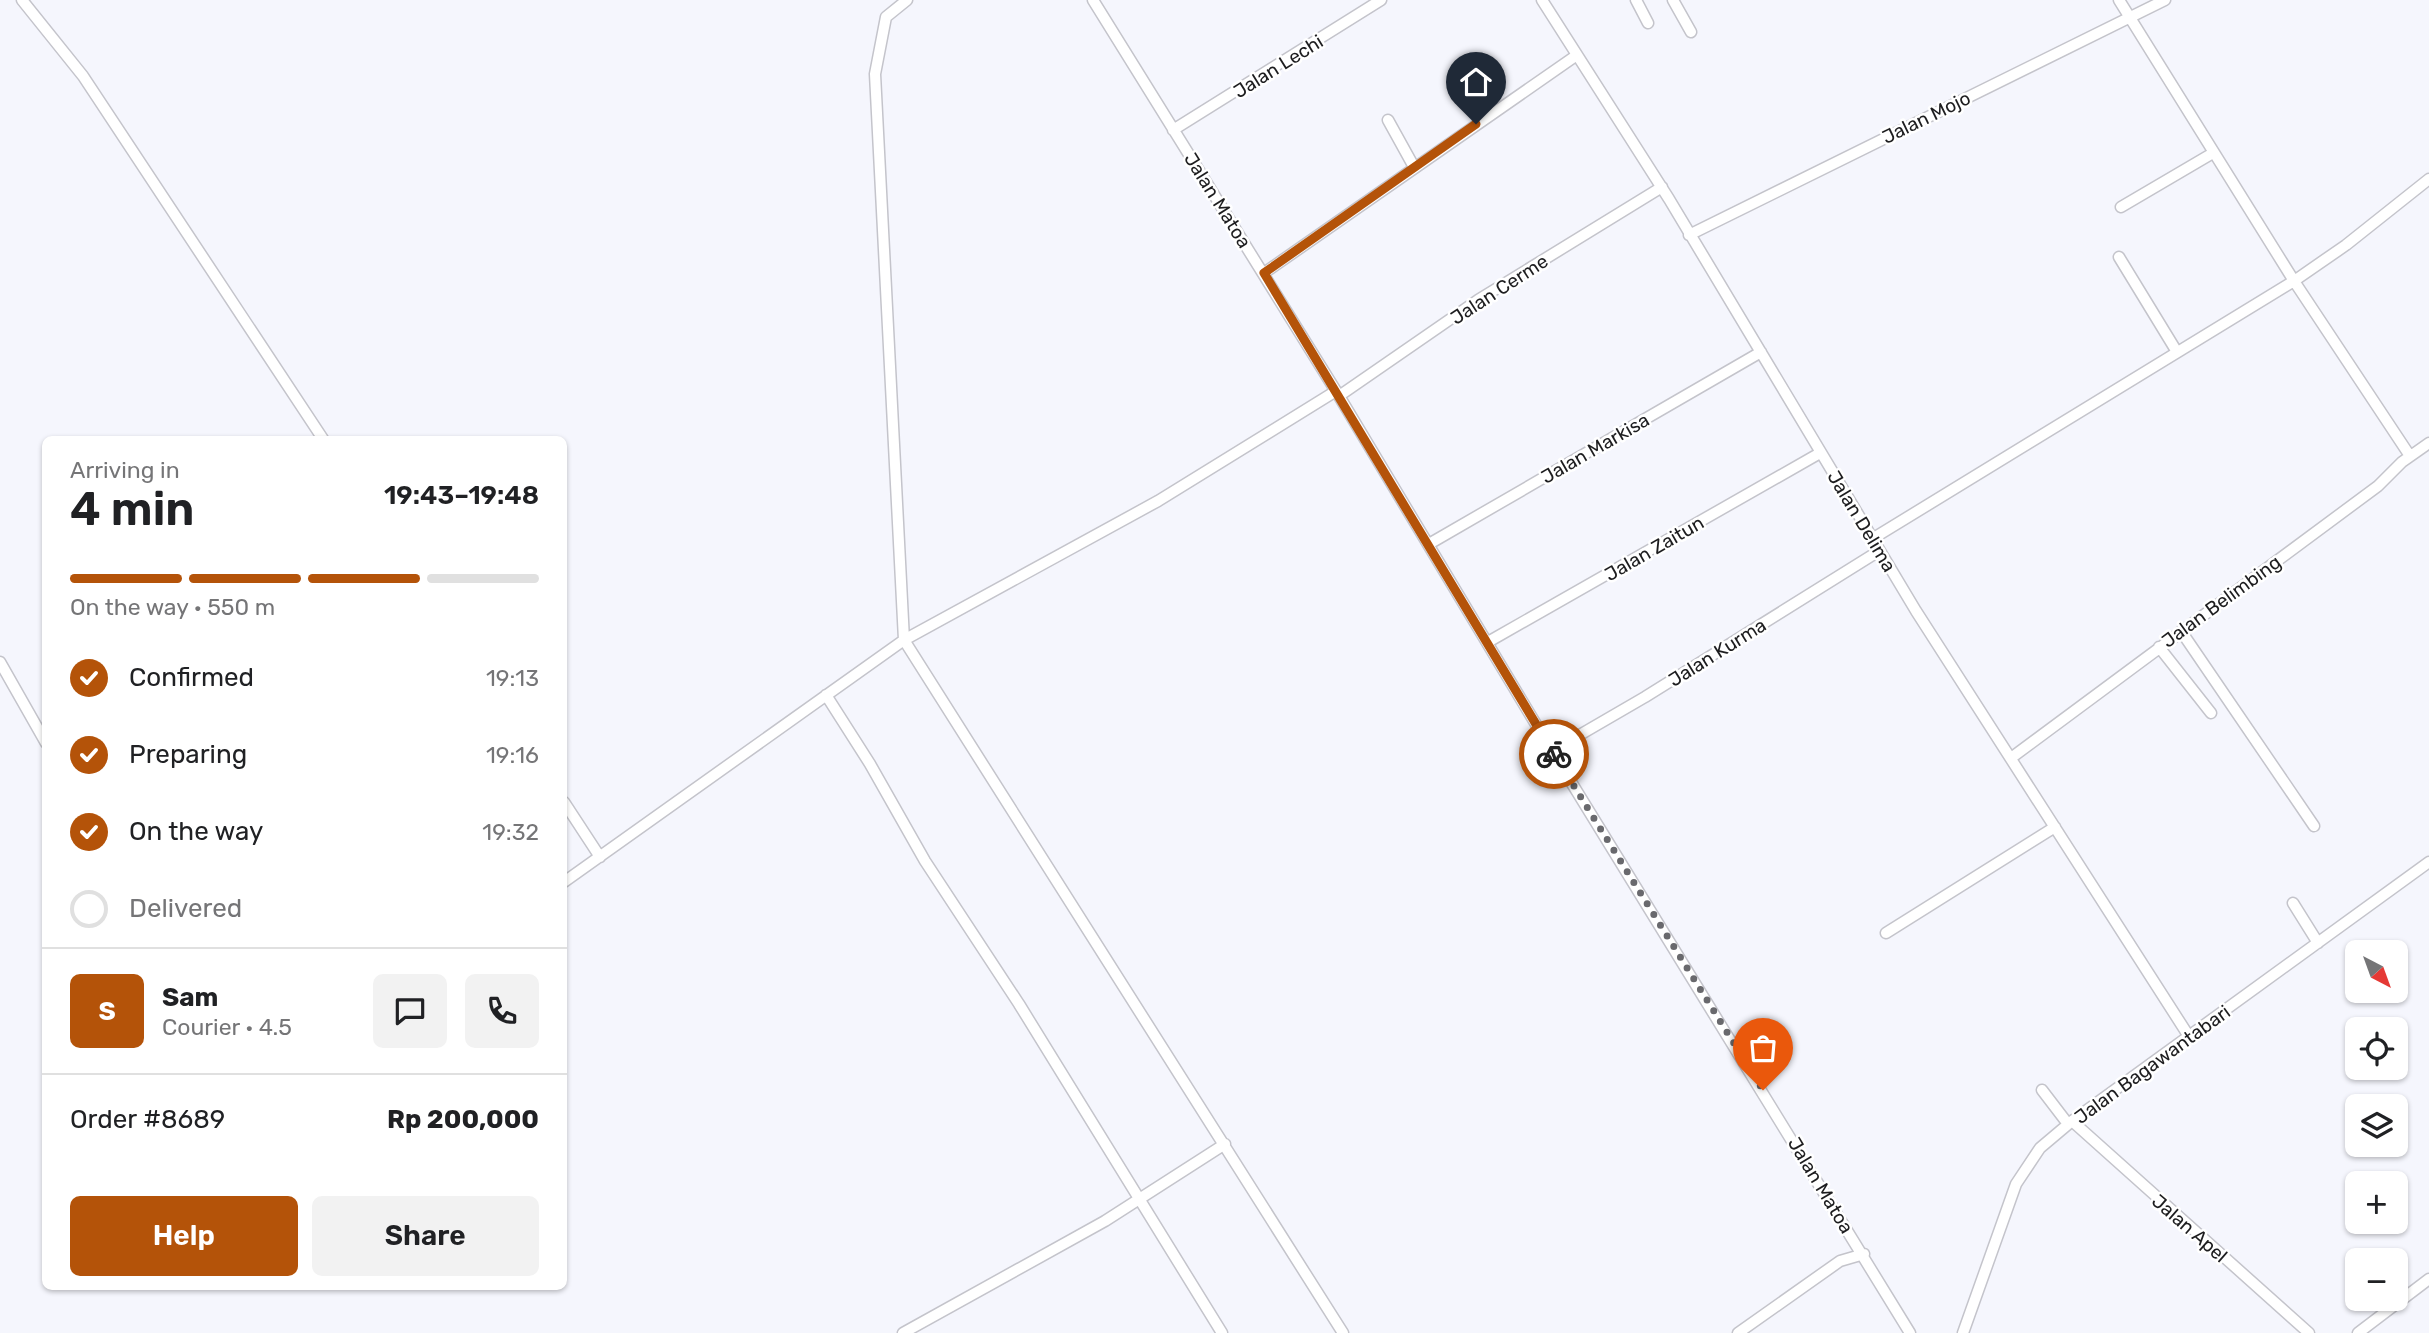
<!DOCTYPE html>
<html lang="en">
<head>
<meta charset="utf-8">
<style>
	body { margin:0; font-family:Rubik,sans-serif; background:#f2f2f2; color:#202124; height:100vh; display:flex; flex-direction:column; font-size:26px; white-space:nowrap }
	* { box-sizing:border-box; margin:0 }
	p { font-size:23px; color:#757577 }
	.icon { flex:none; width:38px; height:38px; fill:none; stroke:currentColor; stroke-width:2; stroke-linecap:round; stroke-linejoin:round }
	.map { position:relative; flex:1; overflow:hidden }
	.drawer { position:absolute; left:42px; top:436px; width:525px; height:854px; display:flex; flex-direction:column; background:#fff; border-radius:10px; box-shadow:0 2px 5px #0004 }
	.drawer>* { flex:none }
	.needle { width:46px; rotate:139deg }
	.tools { position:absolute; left:2345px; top:940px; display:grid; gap:14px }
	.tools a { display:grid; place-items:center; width:63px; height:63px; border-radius:10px; background:#fff; box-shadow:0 2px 5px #0004; font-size:35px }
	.pin { position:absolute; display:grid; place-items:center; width:60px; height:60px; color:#fff; margin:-72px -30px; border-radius:50% 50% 50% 0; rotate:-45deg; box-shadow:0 0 7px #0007 }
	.pin .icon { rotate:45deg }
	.courier { position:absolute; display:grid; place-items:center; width:70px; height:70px; margin:-35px; border:5px solid #b45309; border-radius:50%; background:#fff; color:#222; box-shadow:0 2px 9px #0007 }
	.overview em { font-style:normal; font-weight:600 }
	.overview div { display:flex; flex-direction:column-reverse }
	.overview { display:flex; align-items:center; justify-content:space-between; height:119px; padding:0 28px }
	h1 { font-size:46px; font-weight:600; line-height:52px }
	.bar { display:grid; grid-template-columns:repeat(4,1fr); gap:10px 7px; align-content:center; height:84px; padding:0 28px }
	.bar i { height:9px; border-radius:5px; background:#e0e0e0 }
	.bar .on { background:#b45309 }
	.bar p { grid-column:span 4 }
	.line { display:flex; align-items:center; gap:18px; padding:0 28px; border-top:2px solid #e0e0e0 }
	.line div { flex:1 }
	.round { display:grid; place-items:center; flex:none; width:74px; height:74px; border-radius:10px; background:#f2f2f2 }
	ol { padding:0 28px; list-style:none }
	li { display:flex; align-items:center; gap:21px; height:77px }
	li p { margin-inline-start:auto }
	li .icon { padding:7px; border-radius:50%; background:#b45309; color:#fff; stroke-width:4 }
	li:last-child { color:#757577 }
	li i { width:38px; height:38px; border:4px solid #e0e0e0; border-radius:50% }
	.primary-button { display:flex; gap:14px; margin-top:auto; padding:14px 28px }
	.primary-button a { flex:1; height:80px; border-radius:10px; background:#b45309; color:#fff; font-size:28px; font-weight:600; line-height:80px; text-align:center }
	.primary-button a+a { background:#f2f2f2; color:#202124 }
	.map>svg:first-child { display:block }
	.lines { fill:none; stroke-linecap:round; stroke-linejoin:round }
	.minor-casing { stroke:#c4c4cb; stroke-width:13 }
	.minor { stroke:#fff; stroke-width:10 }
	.done { stroke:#69696d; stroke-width:7; stroke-dasharray:0 12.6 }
	.route { stroke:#b45309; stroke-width:9 }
	.labels { text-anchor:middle; stroke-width:5; stroke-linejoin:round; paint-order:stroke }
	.street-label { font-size:19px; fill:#1d1d1f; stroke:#fff }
</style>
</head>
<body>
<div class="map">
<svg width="2429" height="1333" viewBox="0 0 2429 1333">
	<rect width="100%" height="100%" fill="#f5f6fd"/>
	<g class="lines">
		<defs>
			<path id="minor" d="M 22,0 L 83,76 L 323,439
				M 907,0 L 886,17 L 875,74 L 904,640 L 1343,1333
				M 1093,0 L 1339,396 L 1552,751 L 1910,1333
				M 1542,0 L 1669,199 L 1916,611 L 2190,1038
				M 1636,0 L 1648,23
				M 1673,0 L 1691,32
				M 2119,0 L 2294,281 L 2410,456
				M 1388,120 L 1414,167
				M 1173,130 L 1381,0
				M 2121,207 L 2213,153
				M 1689,235 L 2165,0
				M 2119,257 L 2177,352
				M 1264,273 L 1577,55
				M 1339,396 L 1478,300 L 1662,187
				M 1872,539 L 2294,281 L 2346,245 L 2429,179
				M 1429,544 L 1761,352
				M 2181,631 L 2314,826
				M 1488,642 L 1820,453
				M 2159,647 L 2211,713
				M 0,662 L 46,743
				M 826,695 L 870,764 L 925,861 L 1019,1004 L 1222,1333
				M 1552,751 L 1645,697 L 1879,551
				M 2011,758 L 2378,486 L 2402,462 L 2429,443
				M 564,802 L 600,857
				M 564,882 L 904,640 L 1158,501 L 1336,391
				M 2293,903 L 2318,943
				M 1886,933 L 2055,827
				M 2042,1090 L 2068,1124
				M 2072,1121 L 2309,1333
				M 903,1333 L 1105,1221 L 1225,1144
				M 1738,1333 L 1840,1261 L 1864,1254
				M 1963,1333 L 2016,1184 L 2040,1148 L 2072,1121 L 2429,862
				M 2358,1333 L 2429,1279"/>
		</defs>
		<use href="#minor" class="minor-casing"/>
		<use href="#minor" class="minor"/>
	</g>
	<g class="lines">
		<path class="done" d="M 1554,754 L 1763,1090"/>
		<path class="route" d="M 1476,124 L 1264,273 L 1554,754"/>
	</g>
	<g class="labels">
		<g class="street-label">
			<text transform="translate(1278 66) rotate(-32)" y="7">Jalan Lechi</text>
			<text transform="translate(1926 117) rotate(-26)" y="7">Jalan Mojo</text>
			<text transform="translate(1218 200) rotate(58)" y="7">Jalan Matoa</text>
			<text transform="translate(1499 289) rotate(-33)" y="7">Jalan Cerme</text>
			<text transform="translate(1595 448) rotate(-30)" y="7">Jalan Markisa</text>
			<text transform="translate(1862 521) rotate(59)" y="7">Jalan Delima</text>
			<text transform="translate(1654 548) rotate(-30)" y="7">Jalan Zaitun</text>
			<text transform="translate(2221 601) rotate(-36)" y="7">Jalan Belimbing</text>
			<text transform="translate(1717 652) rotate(-32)" y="7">Jalan Kurma</text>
			<text transform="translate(2152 1064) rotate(-36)" y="7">Jalan Bagawantabari</text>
			<text transform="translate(1821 1185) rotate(59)" y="7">Jalan Matoa</text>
			<text transform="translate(2190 1228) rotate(41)" y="7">Jalan Apel</text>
		</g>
	</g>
</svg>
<div class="tools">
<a><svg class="needle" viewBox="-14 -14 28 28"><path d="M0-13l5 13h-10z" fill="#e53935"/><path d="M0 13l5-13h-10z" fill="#757577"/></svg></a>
<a><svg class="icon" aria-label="locate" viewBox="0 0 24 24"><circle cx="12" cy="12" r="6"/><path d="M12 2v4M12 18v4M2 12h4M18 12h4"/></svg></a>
<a><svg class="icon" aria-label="layers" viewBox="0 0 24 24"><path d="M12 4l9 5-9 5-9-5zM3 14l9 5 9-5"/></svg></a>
<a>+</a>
<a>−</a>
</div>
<div class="pin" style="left:1763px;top:1090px;background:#ea580c"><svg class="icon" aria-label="bag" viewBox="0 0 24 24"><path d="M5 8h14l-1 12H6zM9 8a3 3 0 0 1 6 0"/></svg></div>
<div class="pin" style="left:1476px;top:124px;background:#1f2937"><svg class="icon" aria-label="home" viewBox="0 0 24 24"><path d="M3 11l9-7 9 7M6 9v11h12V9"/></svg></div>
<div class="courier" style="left:1554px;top:754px"><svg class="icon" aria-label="bike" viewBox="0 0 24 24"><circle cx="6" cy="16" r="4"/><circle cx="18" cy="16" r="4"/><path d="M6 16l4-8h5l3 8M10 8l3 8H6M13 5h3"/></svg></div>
<section class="drawer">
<div class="overview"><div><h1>4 min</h1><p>Arriving in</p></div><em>19:43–19:48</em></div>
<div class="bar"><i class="on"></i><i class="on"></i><i class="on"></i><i></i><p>On the way · 550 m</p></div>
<ol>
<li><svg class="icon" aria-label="check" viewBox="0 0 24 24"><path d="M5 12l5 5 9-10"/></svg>Confirmed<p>19:13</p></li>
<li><svg class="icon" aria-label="check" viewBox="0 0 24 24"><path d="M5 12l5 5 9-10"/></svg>Preparing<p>19:16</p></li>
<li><svg class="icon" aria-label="check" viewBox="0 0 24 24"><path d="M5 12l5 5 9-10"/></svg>On the way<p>19:32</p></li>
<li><i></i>Delivered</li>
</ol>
<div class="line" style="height:126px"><b class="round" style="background:#b45309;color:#fff">S</b><div><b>Sam</b><p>Courier · 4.5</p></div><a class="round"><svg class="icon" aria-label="chat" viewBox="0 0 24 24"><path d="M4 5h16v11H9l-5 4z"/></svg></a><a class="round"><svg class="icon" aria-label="phone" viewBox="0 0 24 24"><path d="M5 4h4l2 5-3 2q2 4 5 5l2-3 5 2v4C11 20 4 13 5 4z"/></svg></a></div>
<div class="line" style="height:91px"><div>Order #8689</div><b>Rp 200,000</b></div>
<div class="primary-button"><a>Help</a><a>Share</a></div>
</section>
</div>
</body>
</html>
